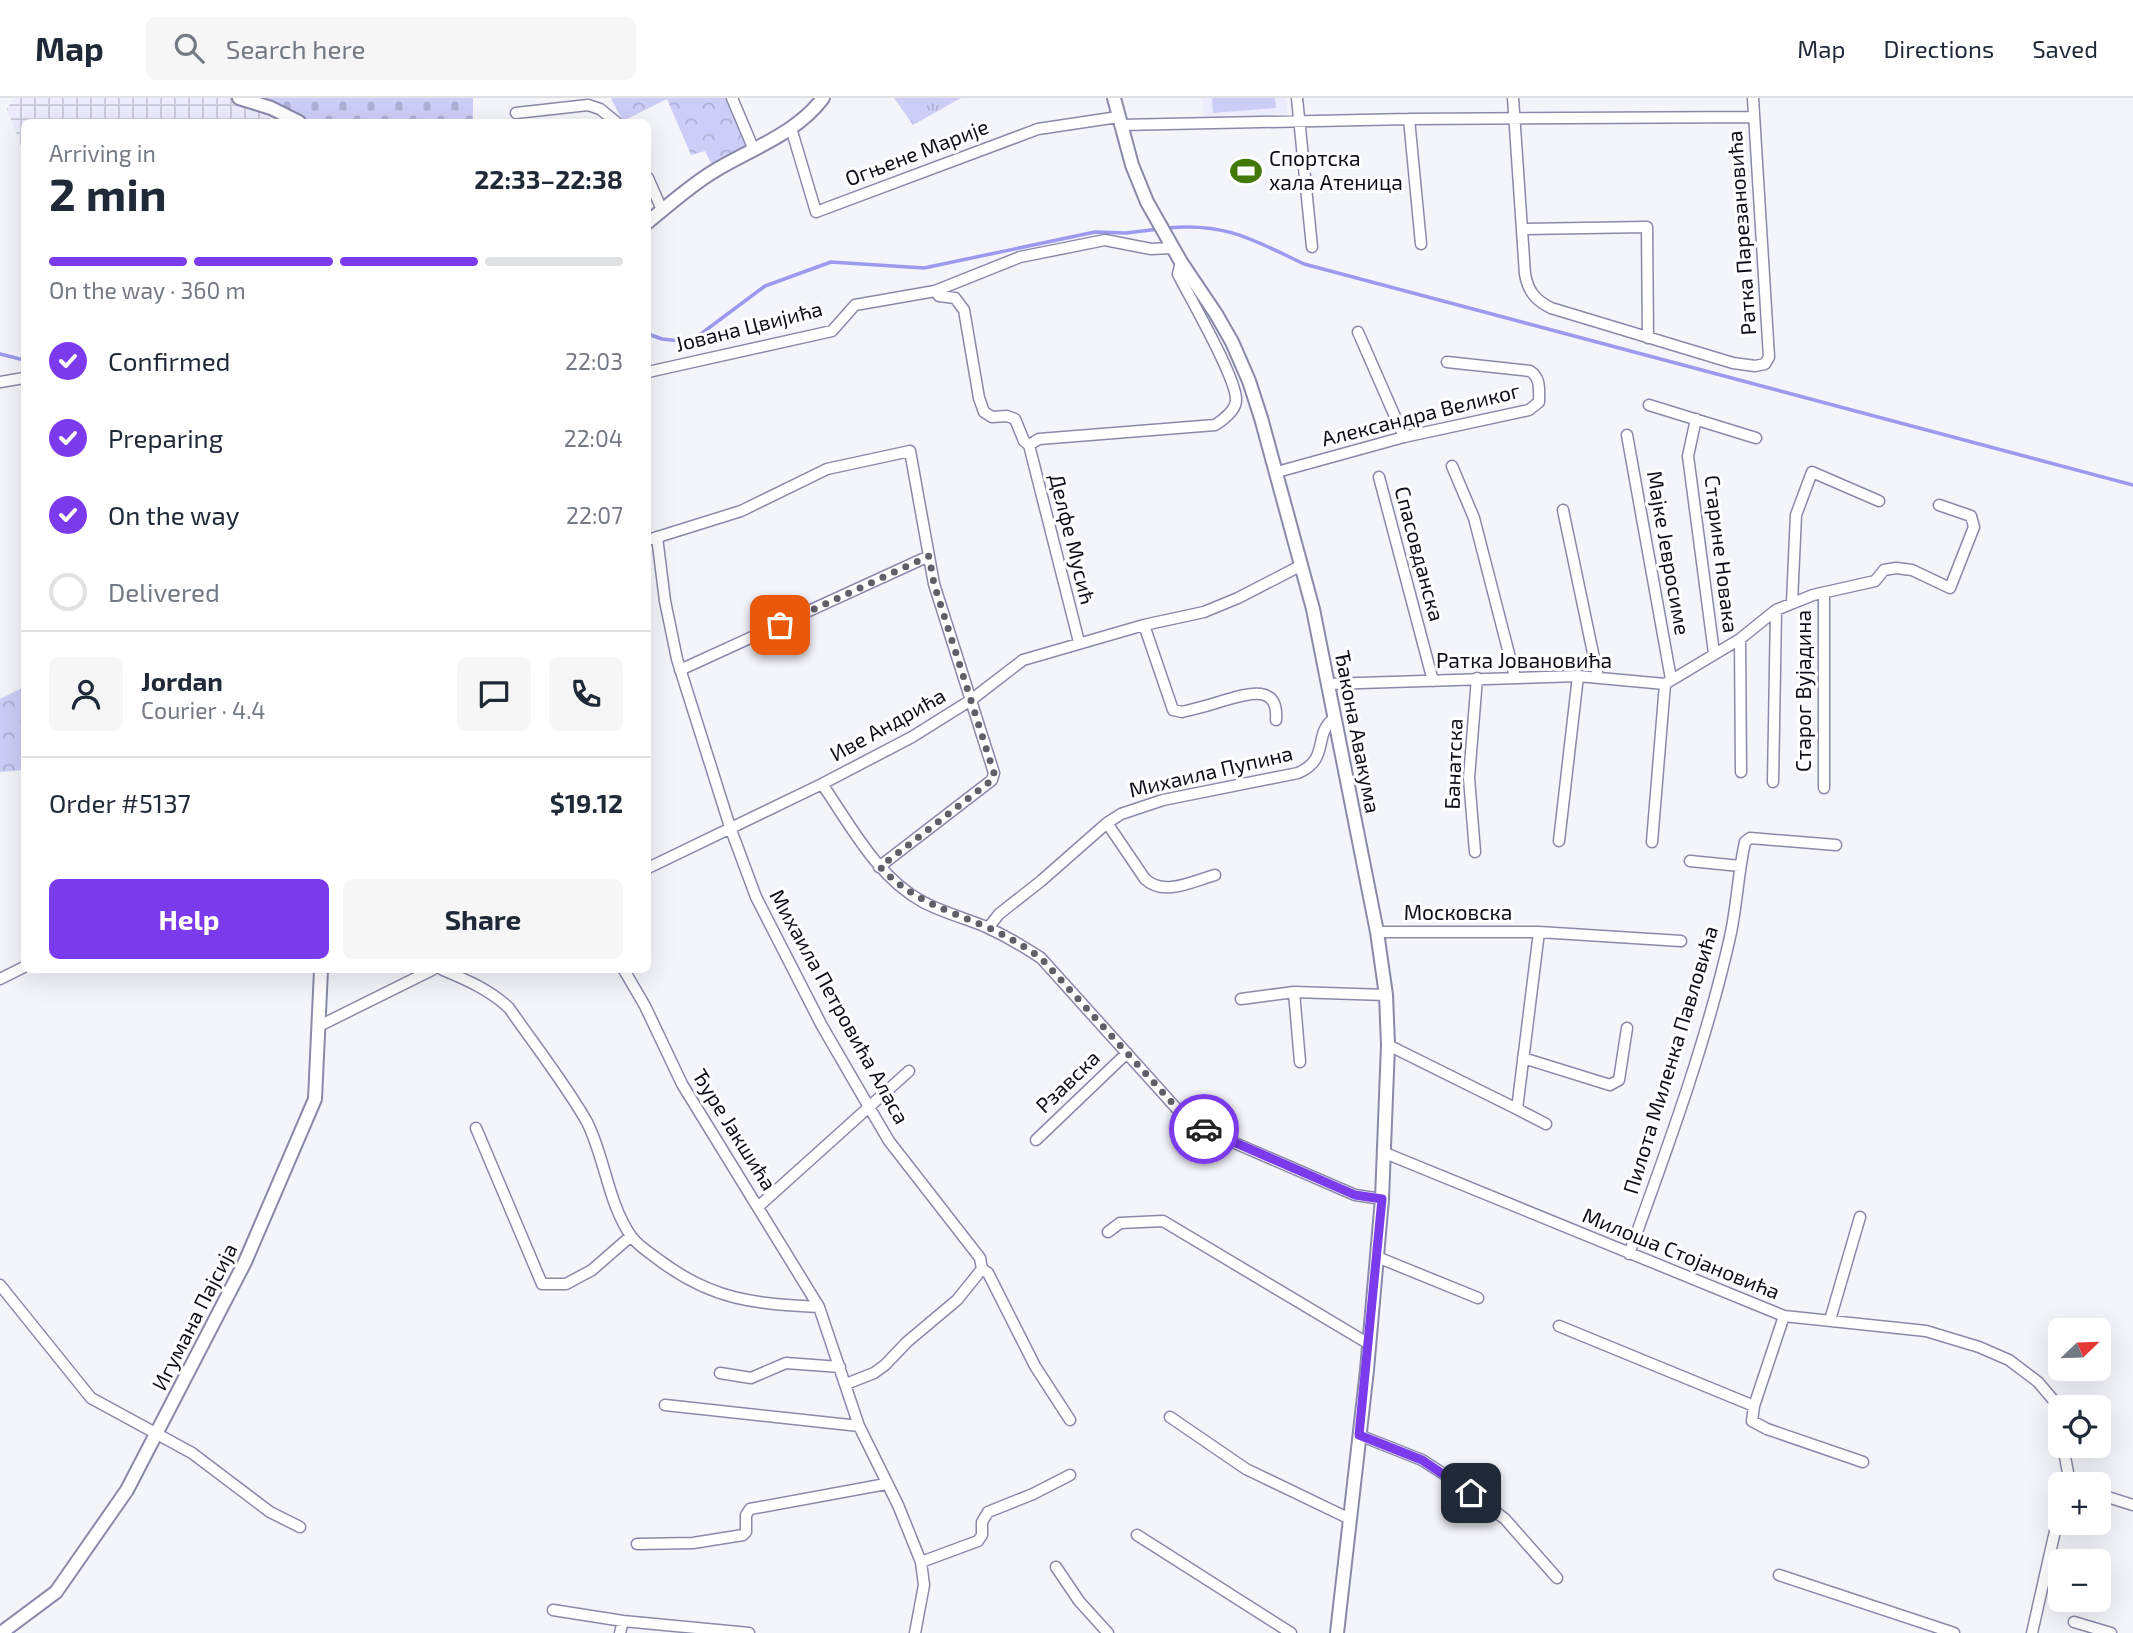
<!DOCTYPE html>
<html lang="en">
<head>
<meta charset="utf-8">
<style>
	body { margin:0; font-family:"Exo 2",sans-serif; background:#f6f6f7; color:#1f2937; height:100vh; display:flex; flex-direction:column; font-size:26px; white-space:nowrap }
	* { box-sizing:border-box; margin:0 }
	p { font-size:23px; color:#747a83 }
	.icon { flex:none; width:38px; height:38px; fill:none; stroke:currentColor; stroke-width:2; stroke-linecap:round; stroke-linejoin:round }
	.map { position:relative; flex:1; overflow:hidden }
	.sheet { position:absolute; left:21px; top:21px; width:630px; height:854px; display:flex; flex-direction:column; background:#fff; border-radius:10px; box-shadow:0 7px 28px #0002 }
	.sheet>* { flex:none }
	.needle { width:46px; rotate:67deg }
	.controls { position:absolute; left:2048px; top:1220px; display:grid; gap:14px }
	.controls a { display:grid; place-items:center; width:63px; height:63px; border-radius:10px; background:#fff; box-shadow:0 7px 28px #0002; font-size:35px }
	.pin { position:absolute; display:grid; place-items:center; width:60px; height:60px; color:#fff; margin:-30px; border-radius:14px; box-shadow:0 4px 10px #0006 }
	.courier { position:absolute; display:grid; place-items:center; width:70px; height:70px; margin:-35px; border:5px solid #7c3aed; border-radius:50%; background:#fff; color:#222; box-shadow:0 2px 9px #0007 }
	.overview em { font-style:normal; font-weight:700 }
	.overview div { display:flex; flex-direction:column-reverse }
	.overview { display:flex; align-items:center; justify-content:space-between; height:119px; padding:0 28px }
	h1 { font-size:46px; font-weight:700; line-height:52px }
	.bar { display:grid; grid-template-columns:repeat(4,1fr); gap:10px 7px; align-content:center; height:84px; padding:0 28px }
	.bar i { height:9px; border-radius:5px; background:#e0e1e3 }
	.bar .current { background:#7c3aed }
	.bar p { grid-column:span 4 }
	.line { display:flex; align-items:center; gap:18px; padding:0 28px; border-top:2px solid #e0e1e3 }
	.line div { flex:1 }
	.round { display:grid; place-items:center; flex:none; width:74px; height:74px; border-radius:10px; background:#f6f6f7 }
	ol { padding:0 28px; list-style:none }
	li { display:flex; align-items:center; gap:21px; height:77px }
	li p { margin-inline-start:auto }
	li .icon { padding:7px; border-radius:50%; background:#7c3aed; color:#fff; stroke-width:4 }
	li:last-child { color:#747a83 }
	li i { width:38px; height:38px; border:4px solid #e0e1e3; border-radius:50% }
	.primary-button { display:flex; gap:14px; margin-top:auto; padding:14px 28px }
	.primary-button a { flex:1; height:80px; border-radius:10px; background:#7c3aed; color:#fff; font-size:28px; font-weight:700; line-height:80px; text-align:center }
	.primary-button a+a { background:#f6f6f7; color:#1f2937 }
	header { display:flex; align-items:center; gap:42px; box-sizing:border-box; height:98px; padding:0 35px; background:#fff; border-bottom:2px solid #e0e1e3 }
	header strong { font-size:33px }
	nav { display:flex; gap:38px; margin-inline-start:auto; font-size:24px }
	.search { width:490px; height:63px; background:#f6f6f7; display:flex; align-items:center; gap:18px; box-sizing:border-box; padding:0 24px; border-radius:10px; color:#747a83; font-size:26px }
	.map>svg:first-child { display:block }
	.built { fill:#ebecfd }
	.industrial { fill:url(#industrial-grid) }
	.grass { fill:#cccef7 }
	.forest { fill:url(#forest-crowns) }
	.cemetery { fill:url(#cemetery-stones) }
	.park { fill:url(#park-tufts) }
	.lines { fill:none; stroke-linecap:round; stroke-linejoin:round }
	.stream { stroke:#9b9aee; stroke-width:3.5 }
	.minor-casing { stroke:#898aa9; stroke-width:13 }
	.tertiary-casing { stroke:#898aa9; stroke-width:16 }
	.secondary-casing { stroke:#898aa9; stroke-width:16 }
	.minor { stroke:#fff; stroke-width:10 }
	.tertiary { stroke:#fff; stroke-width:12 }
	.secondary { stroke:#fff; stroke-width:12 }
	.done { stroke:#5f5f69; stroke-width:7; stroke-dasharray:0 12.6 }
	.route { stroke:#7c3aed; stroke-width:9 }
	.labels { text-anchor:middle; stroke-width:6; stroke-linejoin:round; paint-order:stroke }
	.street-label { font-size:21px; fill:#0f0f1a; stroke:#fff }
	.poi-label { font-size:21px; fill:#0f0f1a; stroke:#fff; text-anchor:start }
</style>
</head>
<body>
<header>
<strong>Map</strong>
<div class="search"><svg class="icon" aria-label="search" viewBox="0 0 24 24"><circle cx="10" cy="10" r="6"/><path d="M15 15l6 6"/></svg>Search here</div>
<nav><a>Map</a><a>Directions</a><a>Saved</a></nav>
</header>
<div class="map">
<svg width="2133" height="1535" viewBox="0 0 2133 1535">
	<defs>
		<pattern id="industrial-grid" width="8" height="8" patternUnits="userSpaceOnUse" patternTransform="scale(1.75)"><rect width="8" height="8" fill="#ebecfd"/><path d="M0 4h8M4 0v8" fill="none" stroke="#c8c9d8"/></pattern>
		<pattern id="forest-crowns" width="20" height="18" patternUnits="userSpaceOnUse" patternTransform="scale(1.75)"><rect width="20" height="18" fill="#cccef7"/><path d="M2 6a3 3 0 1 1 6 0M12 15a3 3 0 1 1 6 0" fill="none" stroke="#aeb0d3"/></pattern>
		<pattern id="cemetery-stones" width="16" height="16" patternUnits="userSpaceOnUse" patternTransform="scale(1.75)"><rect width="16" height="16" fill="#cccef7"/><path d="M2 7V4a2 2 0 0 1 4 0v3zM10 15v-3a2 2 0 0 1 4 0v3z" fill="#aeb0d3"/></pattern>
		<pattern id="park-tufts" width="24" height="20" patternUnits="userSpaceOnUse" patternTransform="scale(1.75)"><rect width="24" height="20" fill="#cccef7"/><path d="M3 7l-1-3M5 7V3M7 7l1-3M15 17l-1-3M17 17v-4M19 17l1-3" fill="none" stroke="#aeb0d3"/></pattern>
	</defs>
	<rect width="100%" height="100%" fill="#f4f4fb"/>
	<path class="built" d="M 1202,0 L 1286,0 L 1288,16 L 1204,18 Z"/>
	<path class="industrial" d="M 14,0 L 239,0 L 271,10 L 271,24 L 24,24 L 24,56 L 7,11 Z"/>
	<path class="grass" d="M 1212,0 L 1275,0 L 1276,10 L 1213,15 Z"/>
	<path class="forest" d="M 613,0 L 732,0 L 754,52 L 715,73 L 705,53 L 691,57 L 667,1 L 623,23 L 611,1 Z
		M 24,589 L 24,672 L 0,674 L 0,601 Z"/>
	<path class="cemetery" d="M 261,0 L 473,0 L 473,24 L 299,24 L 260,6 Z"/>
	<path class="park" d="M 894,0 L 961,0 L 913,27 Z"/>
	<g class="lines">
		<path class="stream" d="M 1167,130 C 1225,124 1254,142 1304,166 L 2133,387
			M 648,236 L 662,241 L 690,244 L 765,188 L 831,164 L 924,170 L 1095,134 L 1126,135 L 1159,131
			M 0,256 L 24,262"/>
		<defs>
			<path id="minor" d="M 732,0 L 754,52
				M 1297,0 L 1312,149
				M 1513,0 L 1525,176 C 1528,193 1535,202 1551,210 L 1733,265 L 1755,268 L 1765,266 L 1769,259 L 1753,0
				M 516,15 L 588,7 L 600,11 L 616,24
				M 1409,21 L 1421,146
				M 1120,27 L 1409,21 L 1754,19
				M 791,30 L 816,114 L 1038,31 L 1118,19
				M 648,80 L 662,112
				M 1522,131 L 1647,129 L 1648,240
				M 935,193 L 939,198 L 955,200 L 964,212 L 979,300 L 984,314 L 992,319 L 1007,318 L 1015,321 L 1024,343 L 1029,347
				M 1358,234 L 1404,339
				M 648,274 L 832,233 L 855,207 L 935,193 L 1020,159 L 1105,142 L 1151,151 L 1172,150
				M 0,284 L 24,280
				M 1649,307 L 1756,340
				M 1696,321 L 1688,358 L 1714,555
				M 1627,337 L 1671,581
				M 1029,347 L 1039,341 L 1215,327 C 1223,322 1236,312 1236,302 C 1237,281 1190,200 1178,176 L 1181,164
				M 1029,347 L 1079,544
				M 1452,368 L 1474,420 L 1515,579
				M 1277,374 L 1404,339 L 1529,312 L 1539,304 C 1539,292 1541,280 1530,273 L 1447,264
				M 1379,379 L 1433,583
				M 1563,412 L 1598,579
				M 657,439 L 665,503 L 677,561 L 730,729 L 756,799 L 822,928 L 869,1009 L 889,1043 L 980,1160 L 982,1171
				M 648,442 L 741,413 L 827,371 L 910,353 L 934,486 L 994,675 L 992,682 L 879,769
				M 1792,504 L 1796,417 L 1812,374 L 1879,403
				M 1144,527 L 1173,612 L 1182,614 C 1194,611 1207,608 1219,604 C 1241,598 1279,582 1276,622
				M 1740,541 L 1741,674
				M 680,572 L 929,458
				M 1328,586 L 1578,578 L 1665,586 L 1740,541 L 1776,512 L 1813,497 L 1875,483 L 1884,472 L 1896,470 L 1912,472 L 1950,490 L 1974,429 L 1971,418 L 1939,407
				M 1773,684 L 1776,512
				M 822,686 C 851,728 877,779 923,804 C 942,814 964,820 984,828 C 1004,837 1023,848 1041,860 L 1186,1021 L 1198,1029 L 1355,1097 L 1382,1101
				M 1824,690 L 1824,495
				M 1107,725 L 1145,781 C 1164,799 1193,783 1215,777
				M 1559,743 L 1578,578
				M 1652,744 L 1665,586
				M 1475,754 L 1469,680 L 1477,580
				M 1690,763 L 1740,768
				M 648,770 L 822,686 L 912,639 L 971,602 L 1023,562 L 1144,527 L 1204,514 L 1238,500 L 1302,467
				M 988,830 L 999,816 L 1041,783 L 1107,725 L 1121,716 L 1163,702 L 1298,675 C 1331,661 1312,635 1335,620
				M 1377,834 L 1539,834 L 1681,843
				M 443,872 C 467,882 490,892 509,910 C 534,946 566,987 587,1024 C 605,1060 608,1105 631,1138 C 638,1148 650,1155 659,1162 C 712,1202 755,1206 819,1209 L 859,1328 L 898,1407 L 921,1464 L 924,1487 L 915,1535
				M 624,872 L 645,908 L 682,986 L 819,1209
				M 0,881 L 24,869
				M 1294,894 L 1300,964
				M 1241,901 L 1294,894 L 1386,897
				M 319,928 L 432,872
				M 1388,947 L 1517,1011 L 1539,834
				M 1523,960 L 1610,987 L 1619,982 L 1627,930
				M 1517,1011 L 1546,1026
				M 476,1030 L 542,1186 L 566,1186 L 592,1172 L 631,1138
				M 1036,1042 L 1127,955
				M 1385,1055 L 1784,1218 L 1926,1233 L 1979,1249 L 2009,1262 L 2038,1284 L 2055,1304 L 2060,1330
				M 759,1108 L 909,973
				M 1108,1134 L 1120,1125 L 1163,1123 L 1369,1246
				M 1629,1156 C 1666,1054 1706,946 1730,839 C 1737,808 1738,775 1745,744 L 1750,740 L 1836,747
				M 1377,1159 L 1478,1200
				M 982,1171 L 988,1175 L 1035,1268 L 1070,1322
				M 0,1187 L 91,1300 L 192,1355 L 270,1414 L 300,1429
				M 1784,1218 L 1754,1308 L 1752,1323 L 1767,1331 L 1863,1364
				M 1830,1222 L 1860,1119
				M 1559,1228 L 1754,1308
				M 720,1275 L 751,1280 L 786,1265 L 840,1269
				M 846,1286 L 874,1275 L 885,1267 L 907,1244 L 957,1202 L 982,1171
				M 665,1307 L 859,1328
				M 1170,1319 L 1246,1371 L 1350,1421
				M 1359,1337 L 1422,1362 L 1453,1382 L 1505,1421 L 1557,1480
				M 2063,1348 L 2069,1380 L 2073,1386
				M 2098,1396 L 2133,1407
				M 1137,1437 L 1291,1535
				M 637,1446 L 693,1445 L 743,1437 L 746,1434 L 746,1417 L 750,1411 L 886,1386
				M 921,1464 L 978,1443 L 982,1437 L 982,1424 L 988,1414 L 1033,1396 L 1070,1377
				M 1056,1469 L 1079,1503 L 1108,1535
				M 1779,1477 L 1954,1535
				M 553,1512 L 623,1523 L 749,1535
				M 2074,1524 L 2111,1535
				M 620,1535 L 623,1523
				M 2032,1535 L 2060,1411"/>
			<path id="tertiary" d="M 239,0 L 271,10 L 299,24
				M 648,124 C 670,106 692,86 716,72 C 753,50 797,35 823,0
				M 1,1535 L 56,1494 L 127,1392 L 245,1164 L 315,1001 L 321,872"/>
			<path id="secondary" d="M 1114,0 L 1132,67 L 1147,104 L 1181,164 L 1216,216 L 1232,244 L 1249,283 L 1261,320 L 1313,511 L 1377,834 L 1386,897 L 1388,947 L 1382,1101 L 1367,1272 L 1337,1535"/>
		</defs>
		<use href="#minor" class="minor-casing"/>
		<use href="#tertiary" class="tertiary-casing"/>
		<use href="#secondary" class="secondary-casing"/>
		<use href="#minor" class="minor"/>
		<use href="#tertiary" class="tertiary"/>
		<use href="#secondary" class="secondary"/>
	</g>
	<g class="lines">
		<path class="done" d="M 780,527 L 929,458 L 934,486 L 994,675 L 992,682 L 880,769 C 914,804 946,811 989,830 C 1007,838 1024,848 1041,860 L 1186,1020 L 1204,1031"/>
		<path class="route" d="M 1204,1031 L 1355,1097 L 1382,1101 L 1359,1337 L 1422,1362 L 1471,1395"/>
	</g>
	<defs>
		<symbol id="stadium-bare" viewBox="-9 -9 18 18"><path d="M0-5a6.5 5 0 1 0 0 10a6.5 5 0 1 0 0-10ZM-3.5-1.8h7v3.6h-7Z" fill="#427806" stroke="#fff" stroke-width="2.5" paint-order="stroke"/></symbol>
	</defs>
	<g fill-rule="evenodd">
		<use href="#stadium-bare" x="1224" y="51" width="44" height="44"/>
	</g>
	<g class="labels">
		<g class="street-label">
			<text transform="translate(917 55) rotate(-21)" y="7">Огњене Марије</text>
			<text transform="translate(1742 135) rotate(-94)" y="7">Ратка Парезановића</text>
			<text transform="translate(749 229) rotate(-14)" y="7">Јована Цвијића</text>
			<text transform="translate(1421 317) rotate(-14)" y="7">Александра Великог</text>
			<text transform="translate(1072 441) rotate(76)" y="7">Делфе Мусић</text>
			<text transform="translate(1668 455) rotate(80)" y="7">Мајке Јевросиме</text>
			<text transform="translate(1419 456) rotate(75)" y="7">Спасовданска</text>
			<text transform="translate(1721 456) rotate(83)" y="7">Старине Новака</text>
			<text x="1524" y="570">Ратка Јовановића</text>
			<text transform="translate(1804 593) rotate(-90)" y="7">Старог Вујадина</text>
			<text transform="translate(888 627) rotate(-29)" y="7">Иве Андрића</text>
			<text transform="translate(1357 634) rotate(79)" y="7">Ђакона Авакума</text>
			<text transform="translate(1454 666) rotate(-88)" y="7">Банатска</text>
			<text transform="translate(1211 674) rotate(-13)" y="7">Михаила Пупина</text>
			<text x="1458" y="822">Московска</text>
			<text transform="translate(839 909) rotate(61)" y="7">Михаила Петровића Аласа</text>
			<text transform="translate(1671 962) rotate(-73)" y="7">Пилота Миленка Павловића</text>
			<text transform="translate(1068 984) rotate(-44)" y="7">Рзавска</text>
			<text transform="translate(734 1032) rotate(58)" y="7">Ђуре Јакшића</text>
			<text transform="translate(1681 1156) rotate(22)" y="7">Милоша Стојановића</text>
			<text transform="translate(195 1219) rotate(-63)" y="7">Игумана Пајсија</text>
		</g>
		<g class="poi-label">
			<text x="1269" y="68">Спортска<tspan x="1269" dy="24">хала Атеница</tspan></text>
		</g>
	</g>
</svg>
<div class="controls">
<a><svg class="needle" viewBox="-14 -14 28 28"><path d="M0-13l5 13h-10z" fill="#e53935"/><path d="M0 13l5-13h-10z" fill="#747a83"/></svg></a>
<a><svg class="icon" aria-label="locate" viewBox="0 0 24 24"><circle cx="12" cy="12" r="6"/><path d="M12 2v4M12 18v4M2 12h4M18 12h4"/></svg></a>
<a>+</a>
<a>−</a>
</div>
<div class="pin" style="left:780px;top:527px;background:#ea580c"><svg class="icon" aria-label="bag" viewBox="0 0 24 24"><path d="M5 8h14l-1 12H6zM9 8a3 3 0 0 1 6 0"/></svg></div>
<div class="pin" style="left:1471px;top:1395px;background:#1f2937"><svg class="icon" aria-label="home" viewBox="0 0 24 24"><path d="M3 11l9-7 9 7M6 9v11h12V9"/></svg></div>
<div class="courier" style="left:1204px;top:1031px"><svg class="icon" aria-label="car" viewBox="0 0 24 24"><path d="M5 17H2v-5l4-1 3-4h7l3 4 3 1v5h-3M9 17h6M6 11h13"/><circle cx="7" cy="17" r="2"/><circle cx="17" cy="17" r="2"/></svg></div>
<section class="sheet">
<div class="overview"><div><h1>2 min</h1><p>Arriving in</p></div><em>22:33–22:38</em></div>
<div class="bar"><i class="current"></i><i class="current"></i><i class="current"></i><i></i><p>On the way · 360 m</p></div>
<ol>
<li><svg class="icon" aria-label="check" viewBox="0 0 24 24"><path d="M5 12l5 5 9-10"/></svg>Confirmed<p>22:03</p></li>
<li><svg class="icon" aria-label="check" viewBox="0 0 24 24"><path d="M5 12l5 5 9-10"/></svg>Preparing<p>22:04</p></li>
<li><svg class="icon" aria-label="check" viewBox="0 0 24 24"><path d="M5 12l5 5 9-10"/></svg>On the way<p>22:07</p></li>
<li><i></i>Delivered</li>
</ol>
<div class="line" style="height:126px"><a class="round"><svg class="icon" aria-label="person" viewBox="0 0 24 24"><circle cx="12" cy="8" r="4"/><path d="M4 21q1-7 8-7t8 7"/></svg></a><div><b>Jordan</b><p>Courier · 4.4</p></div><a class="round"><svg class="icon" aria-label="chat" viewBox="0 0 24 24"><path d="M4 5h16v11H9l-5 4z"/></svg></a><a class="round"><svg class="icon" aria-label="phone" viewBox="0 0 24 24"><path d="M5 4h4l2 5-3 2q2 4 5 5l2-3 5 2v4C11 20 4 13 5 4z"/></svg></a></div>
<div class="line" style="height:91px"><div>Order #5137</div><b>$19.12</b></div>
<div class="primary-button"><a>Help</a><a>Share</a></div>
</section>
</div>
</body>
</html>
